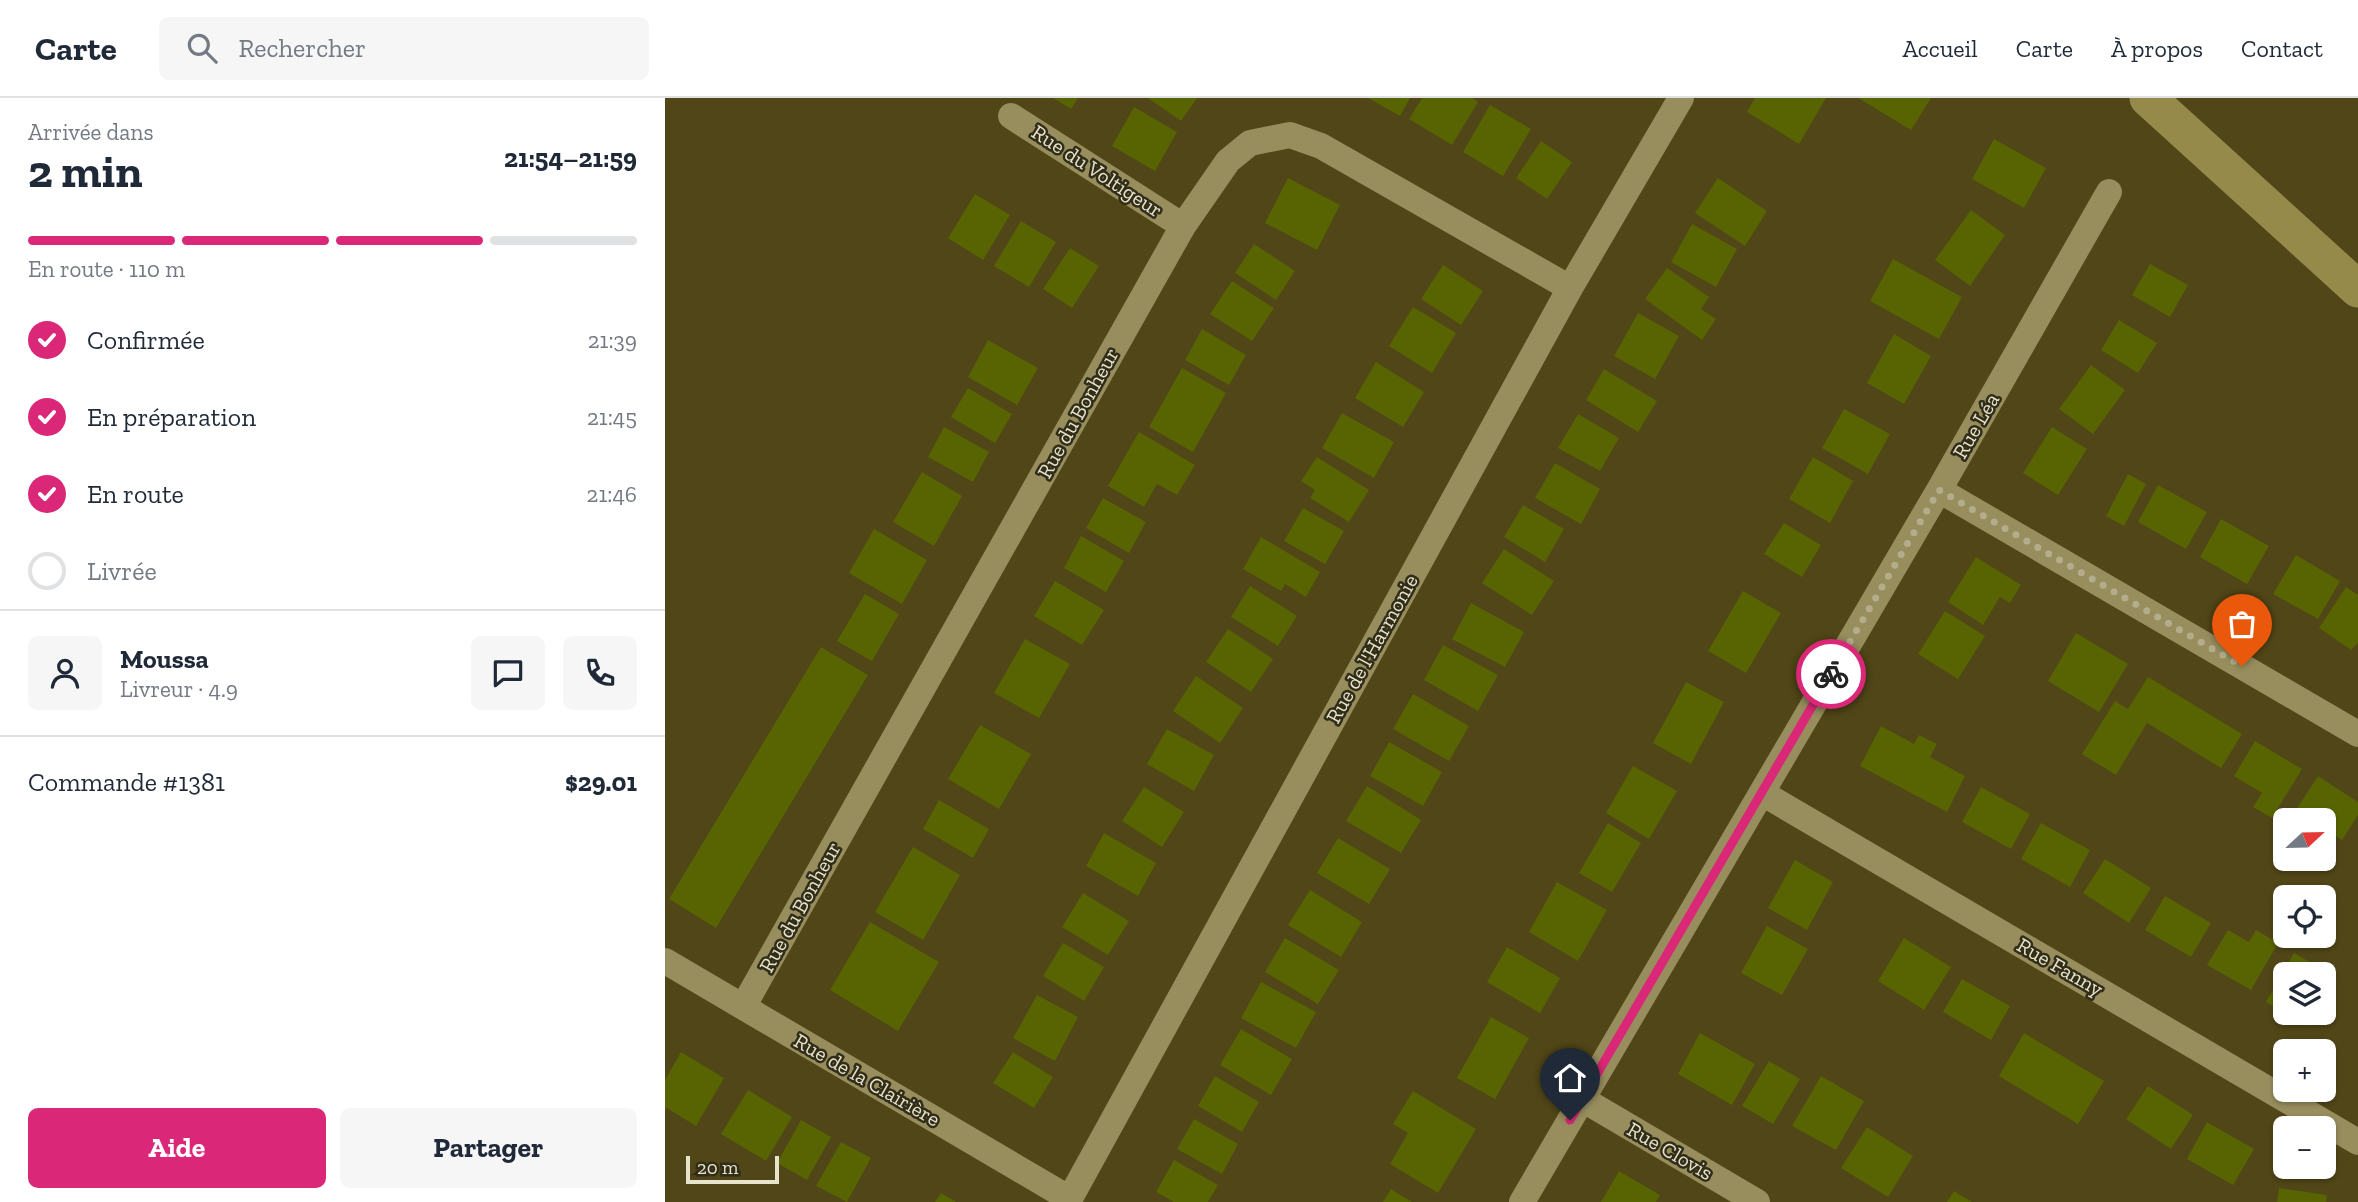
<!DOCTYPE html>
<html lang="fr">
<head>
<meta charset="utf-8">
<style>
	body { margin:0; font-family:"Zilla Slab",serif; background:#f6f6f7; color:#1f2937; height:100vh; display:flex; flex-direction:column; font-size:26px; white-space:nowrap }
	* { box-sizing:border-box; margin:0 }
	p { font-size:23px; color:#747a83 }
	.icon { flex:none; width:38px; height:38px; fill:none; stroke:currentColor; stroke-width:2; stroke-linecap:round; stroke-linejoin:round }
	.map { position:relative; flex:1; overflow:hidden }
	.panel { display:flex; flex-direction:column; background:#fff; width:665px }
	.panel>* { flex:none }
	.needle { width:46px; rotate:68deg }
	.tools { position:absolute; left:1608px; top:710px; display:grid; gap:14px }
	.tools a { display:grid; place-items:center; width:63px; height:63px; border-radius:10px; background:#fff; box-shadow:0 2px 5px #0004; font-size:35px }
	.scale { position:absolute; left:21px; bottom:18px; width:93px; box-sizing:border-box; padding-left:7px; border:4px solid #e8e4cb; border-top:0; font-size:19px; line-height:24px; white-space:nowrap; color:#e8e4cb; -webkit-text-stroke:5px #312d19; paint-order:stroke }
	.pin { position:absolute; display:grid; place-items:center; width:60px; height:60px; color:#fff; margin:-72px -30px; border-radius:50% 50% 50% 0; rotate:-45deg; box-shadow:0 0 7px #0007 }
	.pin .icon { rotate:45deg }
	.courier { position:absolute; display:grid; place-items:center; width:70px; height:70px; margin:-35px; border:5px solid #db2777; border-radius:50%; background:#fff; color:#222; box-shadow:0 2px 9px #0007 }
	.headline em { font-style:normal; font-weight:800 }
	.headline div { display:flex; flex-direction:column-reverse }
	.headline { display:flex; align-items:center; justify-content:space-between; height:119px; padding:0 28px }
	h1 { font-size:46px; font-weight:800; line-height:52px }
	.bar { display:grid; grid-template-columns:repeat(4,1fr); gap:10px 7px; align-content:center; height:84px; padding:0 28px }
	.bar i { height:9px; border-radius:5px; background:#e0e1e3 }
	.bar .selected { background:#db2777 }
	.bar p { grid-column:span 4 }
	.line { display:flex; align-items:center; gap:18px; padding:0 28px; border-top:2px solid #e0e1e3 }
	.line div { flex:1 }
	.round { display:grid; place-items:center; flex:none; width:74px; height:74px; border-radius:10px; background:#f6f6f7 }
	ol { padding:0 28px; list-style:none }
	li { display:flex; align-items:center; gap:21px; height:77px }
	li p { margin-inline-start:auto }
	li .icon { padding:7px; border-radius:50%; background:#db2777; color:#fff; stroke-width:4 }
	li:last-child { color:#747a83 }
	li i { width:38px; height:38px; border:4px solid #e0e1e3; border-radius:50% }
	.cta { display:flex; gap:14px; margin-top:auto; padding:14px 28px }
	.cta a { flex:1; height:80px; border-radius:10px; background:#db2777; color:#fff; font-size:28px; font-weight:800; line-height:80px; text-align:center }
	.cta a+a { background:#f6f6f7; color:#1f2937 }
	header { display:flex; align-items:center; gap:42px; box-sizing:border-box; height:98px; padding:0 35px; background:#fff; border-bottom:2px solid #e0e1e3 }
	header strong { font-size:33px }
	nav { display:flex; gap:38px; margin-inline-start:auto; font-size:24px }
	.search { width:490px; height:63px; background:#f6f6f7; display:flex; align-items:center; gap:18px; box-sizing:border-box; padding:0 24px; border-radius:10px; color:#747a83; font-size:26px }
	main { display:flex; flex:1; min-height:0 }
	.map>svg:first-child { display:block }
	.building { fill:#576401 }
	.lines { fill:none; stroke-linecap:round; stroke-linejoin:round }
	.street { stroke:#978d5d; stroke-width:26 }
	.secondary { stroke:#968a4b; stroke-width:37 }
	.done { stroke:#b3ad8c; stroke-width:7; stroke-dasharray:0 12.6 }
	.route { stroke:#db2777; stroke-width:9 }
	.labels { text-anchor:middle; stroke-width:5; stroke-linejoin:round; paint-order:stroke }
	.street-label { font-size:21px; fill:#e8e4cb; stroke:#312d19 }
</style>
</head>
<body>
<header>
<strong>Carte</strong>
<div class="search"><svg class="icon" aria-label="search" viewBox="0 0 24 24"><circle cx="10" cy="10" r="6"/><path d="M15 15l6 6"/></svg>Rechercher</div>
<nav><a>Accueil</a><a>Carte</a><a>À propos</a><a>Contact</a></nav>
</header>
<main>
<section class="panel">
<div class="headline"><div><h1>2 min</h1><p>Arrivée dans</p></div><em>21:54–21:59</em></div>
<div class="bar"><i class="selected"></i><i class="selected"></i><i class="selected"></i><i></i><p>En route · 110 m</p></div>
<ol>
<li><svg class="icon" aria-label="check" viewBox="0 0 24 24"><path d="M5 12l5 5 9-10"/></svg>Confirmée<p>21:39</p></li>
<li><svg class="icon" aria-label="check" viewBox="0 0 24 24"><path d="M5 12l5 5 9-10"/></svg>En préparation<p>21:45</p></li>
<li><svg class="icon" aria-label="check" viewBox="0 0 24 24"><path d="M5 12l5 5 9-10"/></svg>En route<p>21:46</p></li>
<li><i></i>Livrée</li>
</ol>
<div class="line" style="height:126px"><a class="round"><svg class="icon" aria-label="person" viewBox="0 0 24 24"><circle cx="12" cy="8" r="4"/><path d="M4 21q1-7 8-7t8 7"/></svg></a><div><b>Moussa</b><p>Livreur · 4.9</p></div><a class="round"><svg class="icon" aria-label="chat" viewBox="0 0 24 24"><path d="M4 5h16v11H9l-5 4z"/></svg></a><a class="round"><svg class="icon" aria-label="phone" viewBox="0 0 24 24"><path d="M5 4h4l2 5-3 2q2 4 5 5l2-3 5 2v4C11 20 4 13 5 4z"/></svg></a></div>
<div class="line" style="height:91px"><div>Commande #1381</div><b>$29.01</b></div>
<div class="cta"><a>Aide</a><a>Partager</a></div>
</section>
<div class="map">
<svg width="1693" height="1104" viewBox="0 0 1693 1104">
	<rect width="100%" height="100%" fill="#504617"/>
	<path class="building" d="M 388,0 L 413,0 L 406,11 Z
		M 483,0 L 532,0 L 516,23 Z
		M 703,0 L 745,0 L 735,18 Z
		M 757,0 L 807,0 L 813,4 L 787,47 L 744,21 Z
		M 1090,0 L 1161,0 L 1134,46 L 1082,14 Z
		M 1193,0 L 1266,0 L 1246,32 Z
		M 825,7 L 866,31 L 838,78 L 798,54 Z
		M 469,9 L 512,34 L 490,73 L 447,48 Z
		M 1329,41 L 1381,70 L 1359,110 L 1307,81 Z
		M 876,43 L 907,64 L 882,101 L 851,80 Z
		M 623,80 L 675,107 L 652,152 L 600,125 Z
		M 1053,80 L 1102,113 L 1080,148 L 1030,115 Z
		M 310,96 L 345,117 L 318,162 L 283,140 Z
		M 1306,112 L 1340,137 L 1305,188 L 1270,162 Z
		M 356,123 L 391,144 L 364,189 L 329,168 Z
		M 1027,126 L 1072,151 L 1051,189 L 1006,164 Z
		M 589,146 L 630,173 L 611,202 L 570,175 Z
		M 405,150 L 434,168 L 407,210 L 378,191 Z
		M 1228,161 L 1297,199 L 1274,241 L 1205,203 Z
		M 1485,166 L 1523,187 L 1505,219 L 1467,197 Z
		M 778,167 L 818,193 L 796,227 L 756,201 Z
		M 1002,170 L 1044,199 L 1036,211 L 1051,221 L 1037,242 L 980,201 Z
		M 567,183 L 609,210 L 587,243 L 545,216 Z
		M 748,209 L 791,235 L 767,275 L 724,248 Z
		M 973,215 L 1014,238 L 990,281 L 949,258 Z
		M 1454,222 L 1492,245 L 1473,275 L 1436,252 Z
		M 537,231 L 581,257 L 564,287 L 520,262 Z
		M 1229,236 L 1266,258 L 1239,306 L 1202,285 Z
		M 323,242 L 373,270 L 352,307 L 303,279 Z
		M 711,264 L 759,294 L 738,329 L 690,300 Z
		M 1426,267 L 1460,292 L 1428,336 L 1394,311 Z
		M 517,270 L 561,295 L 528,354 L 484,329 Z
		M 939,271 L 992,303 L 973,334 L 921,302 Z
		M 303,290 L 347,316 L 330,345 L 286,319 Z
		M 1179,311 L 1225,336 L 1203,376 L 1157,350 Z
		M 677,315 L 729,344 L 709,380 L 657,350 Z
		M 913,316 L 954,340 L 935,373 L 893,350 Z
		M 279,329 L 324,354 L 308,384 L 263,359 Z
		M 1387,329 L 1422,351 L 1393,397 L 1358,375 Z
		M 474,334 L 530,367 L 512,397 L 492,386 L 479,409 L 443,388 Z
		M 652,359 L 704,392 L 684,424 L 645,400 L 650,392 L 636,383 Z
		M 1148,359 L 1188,383 L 1165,425 L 1124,401 Z
		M 890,365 L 935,391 L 916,426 L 870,400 Z
		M 257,374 L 297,398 L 269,448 L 228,424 Z
		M 1463,376 L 1481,386 L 1459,428 L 1441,418 Z
		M 1493,387 L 1542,414 L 1521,451 L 1473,424 Z
		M 438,400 L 481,424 L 464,455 L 421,430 Z
		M 858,407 L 899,431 L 880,464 L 839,439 Z
		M 638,410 L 679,433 L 660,466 L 619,443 Z
		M 1556,421 L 1604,448 L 1582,486 L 1535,459 Z
		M 1119,425 L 1156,447 L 1137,479 L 1099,456 Z
		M 209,431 L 262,462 L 237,506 L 184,475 Z
		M 416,438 L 459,463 L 441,494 L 399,470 Z
		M 596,439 L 655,474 L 641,499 L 620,486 L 616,493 L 578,471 Z
		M 839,451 L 889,483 L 867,517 L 817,485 Z
		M 1631,457 L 1675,483 L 1653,521 L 1608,496 Z
		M 1311,459 L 1356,487 L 1345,505 L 1335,499 L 1318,527 L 1283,504 Z
		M 390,483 L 439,512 L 417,547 L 369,518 Z
		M 585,488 L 632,518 L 613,548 L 566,519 Z
		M 1681,489 L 1693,497 L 1693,545 L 1686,552 L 1654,530 Z
		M 1078,493 L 1116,515 L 1081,575 L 1043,553 Z
		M 200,496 L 234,516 L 207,563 L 172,543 Z
		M 806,505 L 859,534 L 840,569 L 787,541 Z
		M 1280,513 L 1320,538 L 1293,581 L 1253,556 Z
		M 563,531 L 608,561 L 586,594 L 541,564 Z
		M 1411,535 L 1463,566 L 1434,614 L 1383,583 Z
		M 360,541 L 405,566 L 374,620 L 329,595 Z
		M 778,547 L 833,577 L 813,613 L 759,582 Z
		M 156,549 L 203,577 L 51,830 L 4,801 Z
		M 531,578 L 578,610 L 555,645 L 508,613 Z
		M 1483,579 L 1577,636 L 1556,670 L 1482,625 L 1451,677 L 1417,656 L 1450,603 L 1463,611 Z
		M 1021,584 L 1059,604 L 1026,666 L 988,645 Z
		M 748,596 L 804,628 L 784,663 L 728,631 Z
		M 315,627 L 366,656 L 334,711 L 283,681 Z
		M 1216,628 L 1249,646 L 1254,637 L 1272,646 L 1265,659 L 1300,678 L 1282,714 L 1195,668 Z
		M 502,631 L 549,657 L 529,693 L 482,666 Z
		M 1590,643 L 1637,671 L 1607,720 L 1588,709 L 1597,695 L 1569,678 Z
		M 724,644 L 777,674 L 758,708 L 705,678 Z
		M 968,668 L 1012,693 L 984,741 L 941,715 Z
		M 1653,678 L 1693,704 L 1693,717 L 1677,742 L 1659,730 L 1659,723 L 1647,723 L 1631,712 Z
		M 702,688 L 756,722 L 736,755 L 681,723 Z
		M 479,689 L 519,714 L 497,749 L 457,723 Z
		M 1316,689 L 1365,716 L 1346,751 L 1297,724 Z
		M 274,702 L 324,731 L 308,760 L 258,731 Z
		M 943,725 L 976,745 L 947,794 L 914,775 Z
		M 1376,725 L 1425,752 L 1405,789 L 1356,761 Z
		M 439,735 L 491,765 L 473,798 L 421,768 Z
		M 673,740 L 725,771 L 704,806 L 652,775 Z
		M 248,749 L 295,777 L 258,842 L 210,814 Z
		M 1440,761 L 1486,790 L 1464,825 L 1418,795 Z
		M 1130,762 L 1168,784 L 1142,832 L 1103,810 Z
		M 892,784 L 942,812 L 913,863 L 864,834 Z
		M 645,792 L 697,824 L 676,859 L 623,827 Z
		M 418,795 L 464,823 L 443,857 L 397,829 Z
		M 1500,798 L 1546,825 L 1526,859 L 1480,832 Z
		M 205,824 L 274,864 L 233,933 L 165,892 Z
		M 1102,828 L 1143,851 L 1117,897 L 1076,875 Z
		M 1563,832 L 1584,844 L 1591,832 L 1613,845 L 1586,892 L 1542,867 Z
		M 620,840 L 674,872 L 653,906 L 600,874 Z
		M 1239,840 L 1286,869 L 1259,912 L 1213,883 Z
		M 398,845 L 439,869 L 419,903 L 378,878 Z
		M 842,849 L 895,880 L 875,915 L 822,884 Z
		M 1629,855 L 1671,879 L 1659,899 L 1659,877 L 1620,877 L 1620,915 L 1601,904 Z
		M 1297,881 L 1345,908 L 1326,942 L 1278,914 Z
		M 596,884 L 651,914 L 631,950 L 576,920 Z
		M 372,897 L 413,919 L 390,963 L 348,940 Z
		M 1621,915 L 1650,915 L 1643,928 Z
		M 826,919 L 864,940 L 830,1001 L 792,980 Z
		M 576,931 L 627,961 L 606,997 L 555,967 Z
		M 1035,935 L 1090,966 L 1067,1007 L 1013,976 Z
		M 1359,935 L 1439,983 L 1413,1026 L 1334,978 Z
		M 16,954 L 59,980 L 31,1028 L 0,1009 L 0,982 Z
		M 348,954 L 388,979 L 369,1010 L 328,985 Z
		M 1104,963 L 1135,981 L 1108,1026 L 1077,1008 Z
		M 550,978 L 594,1004 L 577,1034 L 533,1008 Z
		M 1156,978 L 1199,1003 L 1171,1052 L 1127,1028 Z
		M 1483,988 L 1528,1017 L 1506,1051 L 1461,1021 Z
		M 83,992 L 127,1019 L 101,1063 L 56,1036 Z
		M 748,993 L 811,1031 L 773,1095 L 725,1066 L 743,1035 L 728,1026 Z
		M 529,1021 L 573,1046 L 557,1076 L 512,1051 Z
		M 136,1022 L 166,1039 L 142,1082 L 112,1065 Z
		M 1542,1024 L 1589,1051 L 1568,1087 L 1522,1061 Z
		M 1202,1029 L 1248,1058 L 1223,1099 L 1176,1070 Z
		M 176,1044 L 206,1060 L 182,1104 L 151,1088 Z
		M 509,1062 L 553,1087 L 543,1104 L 509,1104 L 491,1094 Z
		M 954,1073 L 995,1097 L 991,1104 L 936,1104 Z
		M 1614,1090 L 1662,1097 L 1661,1104 L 1612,1104 Z
		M 726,1091 L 747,1104 L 718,1104 Z
		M 1289,1093 L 1307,1104 L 1282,1104 Z
		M 276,1095 L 291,1104 L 270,1104 Z"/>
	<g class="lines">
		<path class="street" d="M 346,18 L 518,128
			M 1274,392 L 1693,636
			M 1097,695 L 1693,1044
			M 0,863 L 405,1101
			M 78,909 L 518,128 L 563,63 L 585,45 L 625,37 L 656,48 L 905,190
			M 917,1001 L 1092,1104
			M 403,1104 L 905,190 L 1016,0
			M 857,1104 L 1274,392 L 1444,94"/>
		<path class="secondary" d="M 1483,0 L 1693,191"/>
	</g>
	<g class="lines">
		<path class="done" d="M 1166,576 L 1274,392 L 1577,568"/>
		<path class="route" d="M 905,1022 L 1166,576"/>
	</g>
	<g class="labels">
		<g class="street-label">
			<text transform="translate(432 73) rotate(33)" y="7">Rue du Voltigeur</text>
			<text transform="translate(413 315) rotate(-61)" y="7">Rue du Bonheur</text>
			<text transform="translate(1311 328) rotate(-60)" y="7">Rue Léa</text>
			<text transform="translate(707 551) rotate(-61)" y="7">Rue de l'Harmonie</text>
			<text transform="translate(135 809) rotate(-61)" y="7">Rue du Bonheur</text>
			<text transform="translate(1395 869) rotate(30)" y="7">Rue Fanny</text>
			<text transform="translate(202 982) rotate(30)" y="7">Rue de la Clairière</text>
			<text transform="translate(1005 1053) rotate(30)" y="7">Rue Clovis</text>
		</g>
	</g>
</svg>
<div class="tools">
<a><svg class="needle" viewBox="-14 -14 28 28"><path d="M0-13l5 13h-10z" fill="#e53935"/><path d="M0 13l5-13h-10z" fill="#747a83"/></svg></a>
<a><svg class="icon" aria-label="locate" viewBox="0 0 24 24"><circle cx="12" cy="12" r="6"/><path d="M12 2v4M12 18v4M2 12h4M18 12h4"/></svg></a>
<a><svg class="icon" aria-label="layers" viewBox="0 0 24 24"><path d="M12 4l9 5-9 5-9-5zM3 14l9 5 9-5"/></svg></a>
<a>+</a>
<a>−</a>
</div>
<div class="scale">20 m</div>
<div class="pin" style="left:1577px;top:568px;background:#ea580c"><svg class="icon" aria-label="bag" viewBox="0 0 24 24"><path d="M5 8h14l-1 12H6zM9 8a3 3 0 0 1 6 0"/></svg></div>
<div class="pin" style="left:905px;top:1022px;background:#1f2937"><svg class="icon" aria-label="home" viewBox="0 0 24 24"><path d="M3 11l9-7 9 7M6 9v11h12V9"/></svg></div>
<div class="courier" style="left:1166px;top:576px"><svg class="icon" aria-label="bike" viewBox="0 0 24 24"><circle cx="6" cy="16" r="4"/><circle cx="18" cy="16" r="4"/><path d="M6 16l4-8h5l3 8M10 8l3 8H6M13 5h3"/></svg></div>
</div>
</main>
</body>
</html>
